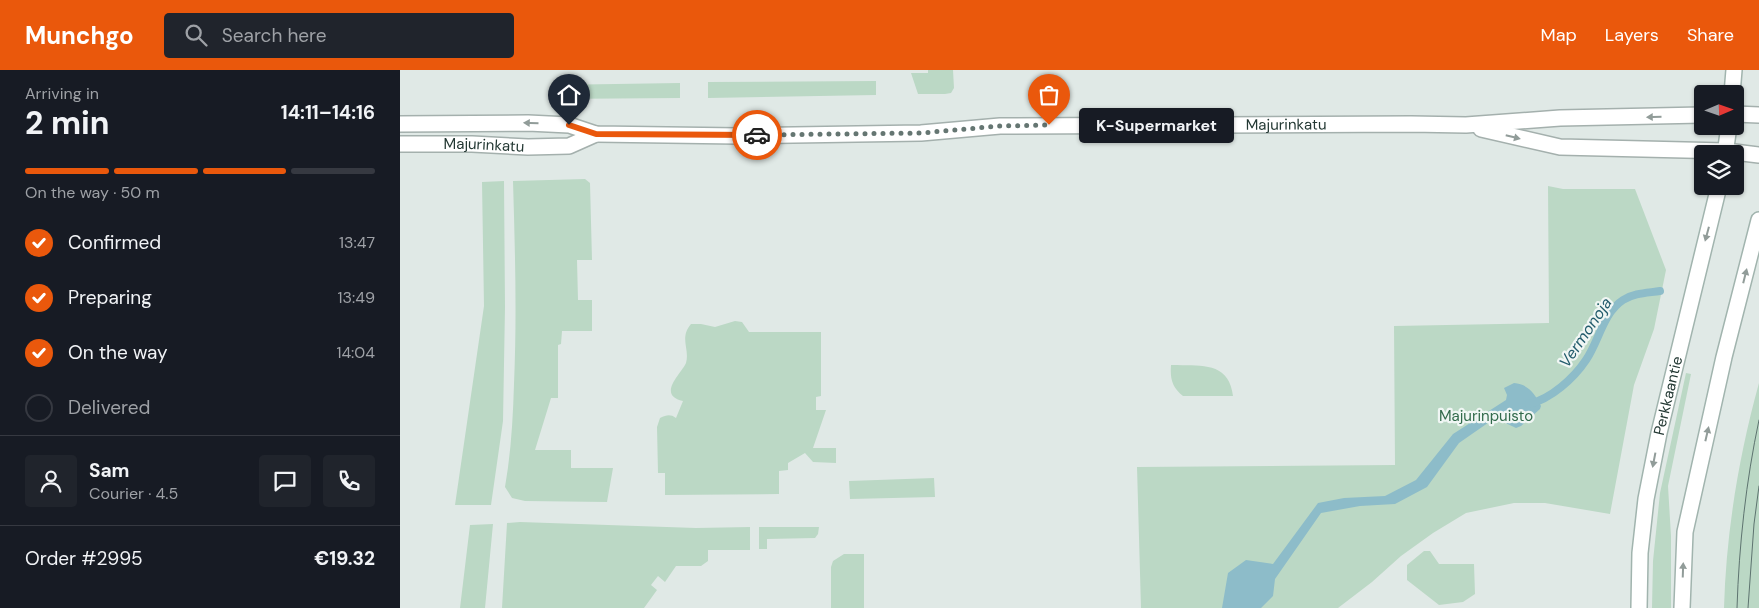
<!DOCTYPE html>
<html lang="en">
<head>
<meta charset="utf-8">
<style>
	body { margin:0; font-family:"DM Sans",sans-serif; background:#20242c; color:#f1f3f6; height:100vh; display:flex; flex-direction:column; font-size:19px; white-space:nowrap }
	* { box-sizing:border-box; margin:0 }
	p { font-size:16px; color:#9ea1a6 }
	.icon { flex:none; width:28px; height:28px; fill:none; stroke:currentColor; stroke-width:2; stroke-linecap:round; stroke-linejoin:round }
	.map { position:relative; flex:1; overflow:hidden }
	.sheet { display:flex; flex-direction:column; background:#171b24; width:400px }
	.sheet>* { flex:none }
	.needle { width:32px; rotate:88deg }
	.tools { position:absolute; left:1294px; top:15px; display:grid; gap:10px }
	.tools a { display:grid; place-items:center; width:50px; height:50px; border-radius:5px; background:#171b24; box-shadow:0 1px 4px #0004; font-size:25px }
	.pin { position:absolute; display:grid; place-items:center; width:42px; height:42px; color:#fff; margin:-51px -21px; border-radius:50% 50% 50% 0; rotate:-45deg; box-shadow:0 0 5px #0007 }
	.pin .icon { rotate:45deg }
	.courier { position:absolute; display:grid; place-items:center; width:50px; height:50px; margin:-25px; border:4px solid #ea580c; border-radius:50%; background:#fff; color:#222; box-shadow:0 1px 6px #0007 }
	.bubble { position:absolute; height:35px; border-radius:5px; background:#171b24; box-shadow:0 1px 4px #0004; font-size:16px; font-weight:700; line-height:35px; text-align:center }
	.headline em { font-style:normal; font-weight:700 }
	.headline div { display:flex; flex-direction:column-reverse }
	.headline { display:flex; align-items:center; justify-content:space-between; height:85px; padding:0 25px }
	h1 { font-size:32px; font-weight:700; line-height:38px }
	.bar { display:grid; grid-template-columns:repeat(4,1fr); gap:8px 5px; align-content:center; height:60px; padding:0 25px }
	.bar i { height:6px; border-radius:4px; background:#363941 }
	.bar .selected { background:#ea580c }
	.bar p { grid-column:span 4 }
	.line { display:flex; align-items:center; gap:12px; padding:0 25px; border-top:1px solid #363941 }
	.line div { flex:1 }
	.round { display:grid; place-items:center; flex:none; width:52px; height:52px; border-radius:5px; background:#20242c }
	ol { padding:0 25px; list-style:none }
	li { display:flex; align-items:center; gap:15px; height:55px }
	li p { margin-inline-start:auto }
	li .icon { padding:5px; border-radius:50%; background:#ea580c; color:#fff; stroke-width:4 }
	li:last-child { color:#9ea1a6 }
	li i { width:28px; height:28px; border:2px solid #363941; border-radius:50% }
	header { display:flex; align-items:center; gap:30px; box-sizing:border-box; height:70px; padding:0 25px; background:#ea580c; color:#fff }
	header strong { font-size:24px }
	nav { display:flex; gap:28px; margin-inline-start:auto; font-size:18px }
	.search { width:350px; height:45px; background:#20242c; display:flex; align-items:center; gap:12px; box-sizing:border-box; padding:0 18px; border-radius:5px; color:#9ea1a6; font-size:19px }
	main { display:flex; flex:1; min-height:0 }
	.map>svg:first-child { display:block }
	.green { fill:#bbd8c5 }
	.water { fill:#8dbcc9 }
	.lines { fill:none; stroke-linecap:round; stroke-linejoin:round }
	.stream { stroke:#8dbcc9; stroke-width:8 }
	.tertiary-casing { stroke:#a4b0ad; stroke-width:18 }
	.secondary-casing { stroke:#a1b4ae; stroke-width:18 }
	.tertiary { stroke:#fff; stroke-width:15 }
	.secondary { stroke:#fff; stroke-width:15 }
	.tram { stroke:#5d736f; stroke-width:1 }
	.oneway { fill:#919c99 }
	.done { stroke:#657672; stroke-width:5; stroke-dasharray:0 9 }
	.route { stroke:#ea580c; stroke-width:6 }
	.labels { text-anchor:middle; stroke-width:4.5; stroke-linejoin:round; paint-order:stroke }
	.street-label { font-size:15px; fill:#233833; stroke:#f0f6f4 }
	.park-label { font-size:15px; fill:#316a4b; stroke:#f0f6f4 }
	.water-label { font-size:16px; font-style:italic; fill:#235c6d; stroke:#f0f6f4 }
</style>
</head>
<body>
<header>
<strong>Munchgo</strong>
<div class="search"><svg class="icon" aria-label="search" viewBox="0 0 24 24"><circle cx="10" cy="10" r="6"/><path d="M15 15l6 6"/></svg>Search here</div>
<nav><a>Map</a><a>Layers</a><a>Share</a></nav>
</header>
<main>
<section class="sheet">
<div class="headline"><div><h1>2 min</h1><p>Arriving in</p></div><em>14:11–14:16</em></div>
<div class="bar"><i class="selected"></i><i class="selected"></i><i class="selected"></i><i></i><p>On the way · 50 m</p></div>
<ol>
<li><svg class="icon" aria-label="check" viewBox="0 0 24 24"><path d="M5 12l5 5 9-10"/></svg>Confirmed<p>13:47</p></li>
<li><svg class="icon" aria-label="check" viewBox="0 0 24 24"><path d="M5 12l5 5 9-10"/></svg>Preparing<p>13:49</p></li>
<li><svg class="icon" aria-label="check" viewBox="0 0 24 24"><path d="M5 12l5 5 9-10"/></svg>On the way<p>14:04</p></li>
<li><i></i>Delivered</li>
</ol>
<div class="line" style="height:90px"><a class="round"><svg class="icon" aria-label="person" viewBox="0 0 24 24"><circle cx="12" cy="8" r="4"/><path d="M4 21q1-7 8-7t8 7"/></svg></a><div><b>Sam</b><p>Courier · 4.5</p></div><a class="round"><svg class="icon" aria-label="chat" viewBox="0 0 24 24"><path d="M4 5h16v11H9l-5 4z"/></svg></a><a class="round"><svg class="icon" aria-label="phone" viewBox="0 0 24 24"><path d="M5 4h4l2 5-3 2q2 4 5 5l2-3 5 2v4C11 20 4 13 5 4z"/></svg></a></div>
<div class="line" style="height:65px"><div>Order #2995</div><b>€19.32</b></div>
</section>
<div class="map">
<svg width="1359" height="538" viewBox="0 0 1359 538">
	<rect width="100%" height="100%" fill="#e0e9e6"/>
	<path class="green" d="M 528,0 L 553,0 L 554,18 L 551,23 L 545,24 L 518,24 L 511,3 L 528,3 Z
		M 476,11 L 476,25 L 308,28 L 308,12 Z
		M 280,13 L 280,28 L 151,29 L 151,15 Z
		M 185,109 L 190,113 L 192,190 L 177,190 L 178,230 L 192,230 L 192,261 L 162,261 L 161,274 L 158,275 L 158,328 L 151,328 L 135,380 L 171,380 L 171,398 L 213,398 L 207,432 L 125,431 L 112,428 L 105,417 C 111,383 113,348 114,314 C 117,246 115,179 113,111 Z
		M 104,111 L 105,237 L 103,351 L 91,435 L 55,435 L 84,236 L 82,112 Z
		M 1148,116 L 1163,119 L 1235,119 L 1266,200 L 1254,259 L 1234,315 L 1210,444 L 1145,433 L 1114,433 L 1066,443 L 1033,463 L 1001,486 L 972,512 L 938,538 L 741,538 L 737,397 L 995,395 L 994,256 L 1149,253 Z
		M 335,251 L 342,252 L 349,262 L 421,262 L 421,326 L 416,327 L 416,340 L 426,340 L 413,378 L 436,378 L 436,393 L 413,392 L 405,383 L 388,393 L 388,400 L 379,401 L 379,424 L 265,425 L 265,403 L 258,403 L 257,357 L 260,348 C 267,345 270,344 276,348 L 283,331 C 256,325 282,303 286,293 C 290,279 279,268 291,254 L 301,254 L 315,257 Z
		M 771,295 C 798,296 829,290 833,326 L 783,326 C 772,317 770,309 771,295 Z
		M 1286,303 L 1291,304 L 1268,416 L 1271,466 L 1271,538 L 1252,538 L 1253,491 L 1260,423 Z
		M 1359,313 L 1359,538 L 1324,538 C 1326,463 1339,385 1359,313 Z
		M 534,408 L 535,427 L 450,429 L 449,411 Z
		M 120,452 L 296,458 L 350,457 L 350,480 L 308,480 L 308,491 L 301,496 L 276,496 L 265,512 L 258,506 L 251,515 L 257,520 L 244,538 L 102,538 L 107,453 Z
		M 93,454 L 85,538 L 60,538 L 70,455 Z
		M 359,457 L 419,457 L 418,464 L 415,468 L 367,469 L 367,479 L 359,479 Z
		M 1024,481 L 1030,481 L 1039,494 L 1074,494 L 1075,524 L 1063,532 L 1039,535 L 1007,510 L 1007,495 Z
		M 444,484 L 464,484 L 464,538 L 431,538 L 431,497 L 433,491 Z"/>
	<path class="water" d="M 1114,313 C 1128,314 1135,324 1141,336 L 1140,339 L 1121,356 L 1116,358 L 1095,348 L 1059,373 L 1027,417 L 995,434 L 960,436 L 921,443 L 875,509 L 873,526 L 861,538 L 822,538 L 828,503 L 846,490 L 873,494 L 918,433 L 944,428 L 985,426 L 1016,410 L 1053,364 L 1106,330 L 1107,325 L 1104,318 Z"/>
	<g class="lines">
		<path class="stream" d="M 1129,334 C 1151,329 1174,308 1186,290 C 1199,271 1203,243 1223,230 C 1234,223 1247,223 1260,221"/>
		<defs>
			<g id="tertiary">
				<path d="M 1335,44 L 1359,45"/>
				<path id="s1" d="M 0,54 L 128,53 L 169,55 L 196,64 L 338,66 L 521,63 L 600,56 L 1011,54 L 1066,55 L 1160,48 L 1302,45"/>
				<path d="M 1081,59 L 1160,77 L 1326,81 L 1359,85"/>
				<path id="s2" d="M 0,74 L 72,74 L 128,77 L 169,76 L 196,64"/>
			</g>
			<g id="secondary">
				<path d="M 1332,24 L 1334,0"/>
				<path d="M 1325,84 L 1329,56"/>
				<path id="s3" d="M 1239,538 L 1240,483 L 1246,429 L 1259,363 L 1319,116"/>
				<path d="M 1282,538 L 1285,462 L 1324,287 L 1359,150"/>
			</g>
		</defs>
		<use href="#tertiary" class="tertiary-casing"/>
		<use href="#secondary" class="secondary-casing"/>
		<use href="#tertiary" class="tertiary"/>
		<use href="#secondary" class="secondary"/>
		<path class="tram" d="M 1337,538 C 1339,475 1346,411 1359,350
			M 1348,538 L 1354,454 L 1359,416"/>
	</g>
	<defs><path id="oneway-solid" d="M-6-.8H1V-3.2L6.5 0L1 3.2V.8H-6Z" transform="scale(1.25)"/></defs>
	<g class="oneway">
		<use href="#oneway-solid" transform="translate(1254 47) rotate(179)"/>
		<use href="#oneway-solid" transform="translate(131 53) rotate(-178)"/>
		<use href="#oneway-solid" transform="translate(1113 67) rotate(14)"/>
		<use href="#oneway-solid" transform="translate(1307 164) rotate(105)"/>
		<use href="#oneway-solid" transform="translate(1345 206) rotate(-76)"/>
		<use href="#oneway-solid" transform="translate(1307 364) rotate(-77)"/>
		<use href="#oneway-solid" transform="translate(1254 390) rotate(101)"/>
		<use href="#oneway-solid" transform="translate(1283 500) rotate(-88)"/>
	</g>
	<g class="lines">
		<path class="done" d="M 357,65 L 521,63 L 600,56 L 649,55"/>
		<path class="route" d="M 169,55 L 196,64 L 357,65"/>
	</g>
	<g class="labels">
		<g class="street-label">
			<text dy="5" stroke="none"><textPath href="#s1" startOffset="888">Majurinkatu</textPath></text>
			<text dy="5" stroke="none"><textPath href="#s2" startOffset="84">Majurinkatu</textPath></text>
			<text dy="5" stroke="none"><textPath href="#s3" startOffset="215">Perkkaantie</textPath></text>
		</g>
		<g class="park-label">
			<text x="1086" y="351">Majurinpuisto</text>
		</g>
		<g class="water-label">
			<text transform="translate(1185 262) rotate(-56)" y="6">Vermonoja</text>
		</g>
	</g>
</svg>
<div class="tools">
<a><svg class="needle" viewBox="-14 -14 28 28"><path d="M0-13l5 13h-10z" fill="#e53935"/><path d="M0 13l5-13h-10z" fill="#9ea1a6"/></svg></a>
<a><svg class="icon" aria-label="layers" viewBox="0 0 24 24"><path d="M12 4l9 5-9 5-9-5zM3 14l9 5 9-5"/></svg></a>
</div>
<div class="pin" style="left:649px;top:55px;background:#ea580c"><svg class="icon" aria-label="bag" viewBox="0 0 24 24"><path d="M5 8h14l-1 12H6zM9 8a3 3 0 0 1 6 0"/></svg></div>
<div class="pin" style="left:169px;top:55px;background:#1f2937"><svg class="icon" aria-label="home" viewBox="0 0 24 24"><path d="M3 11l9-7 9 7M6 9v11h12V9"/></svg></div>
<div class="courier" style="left:357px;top:65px"><svg class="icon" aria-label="car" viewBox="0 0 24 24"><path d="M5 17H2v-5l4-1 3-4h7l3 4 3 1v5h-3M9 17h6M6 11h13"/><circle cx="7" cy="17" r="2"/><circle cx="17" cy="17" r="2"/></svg></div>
<div class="bubble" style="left:679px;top:38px;width:155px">K-Supermarket</div>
</div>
</main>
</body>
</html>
